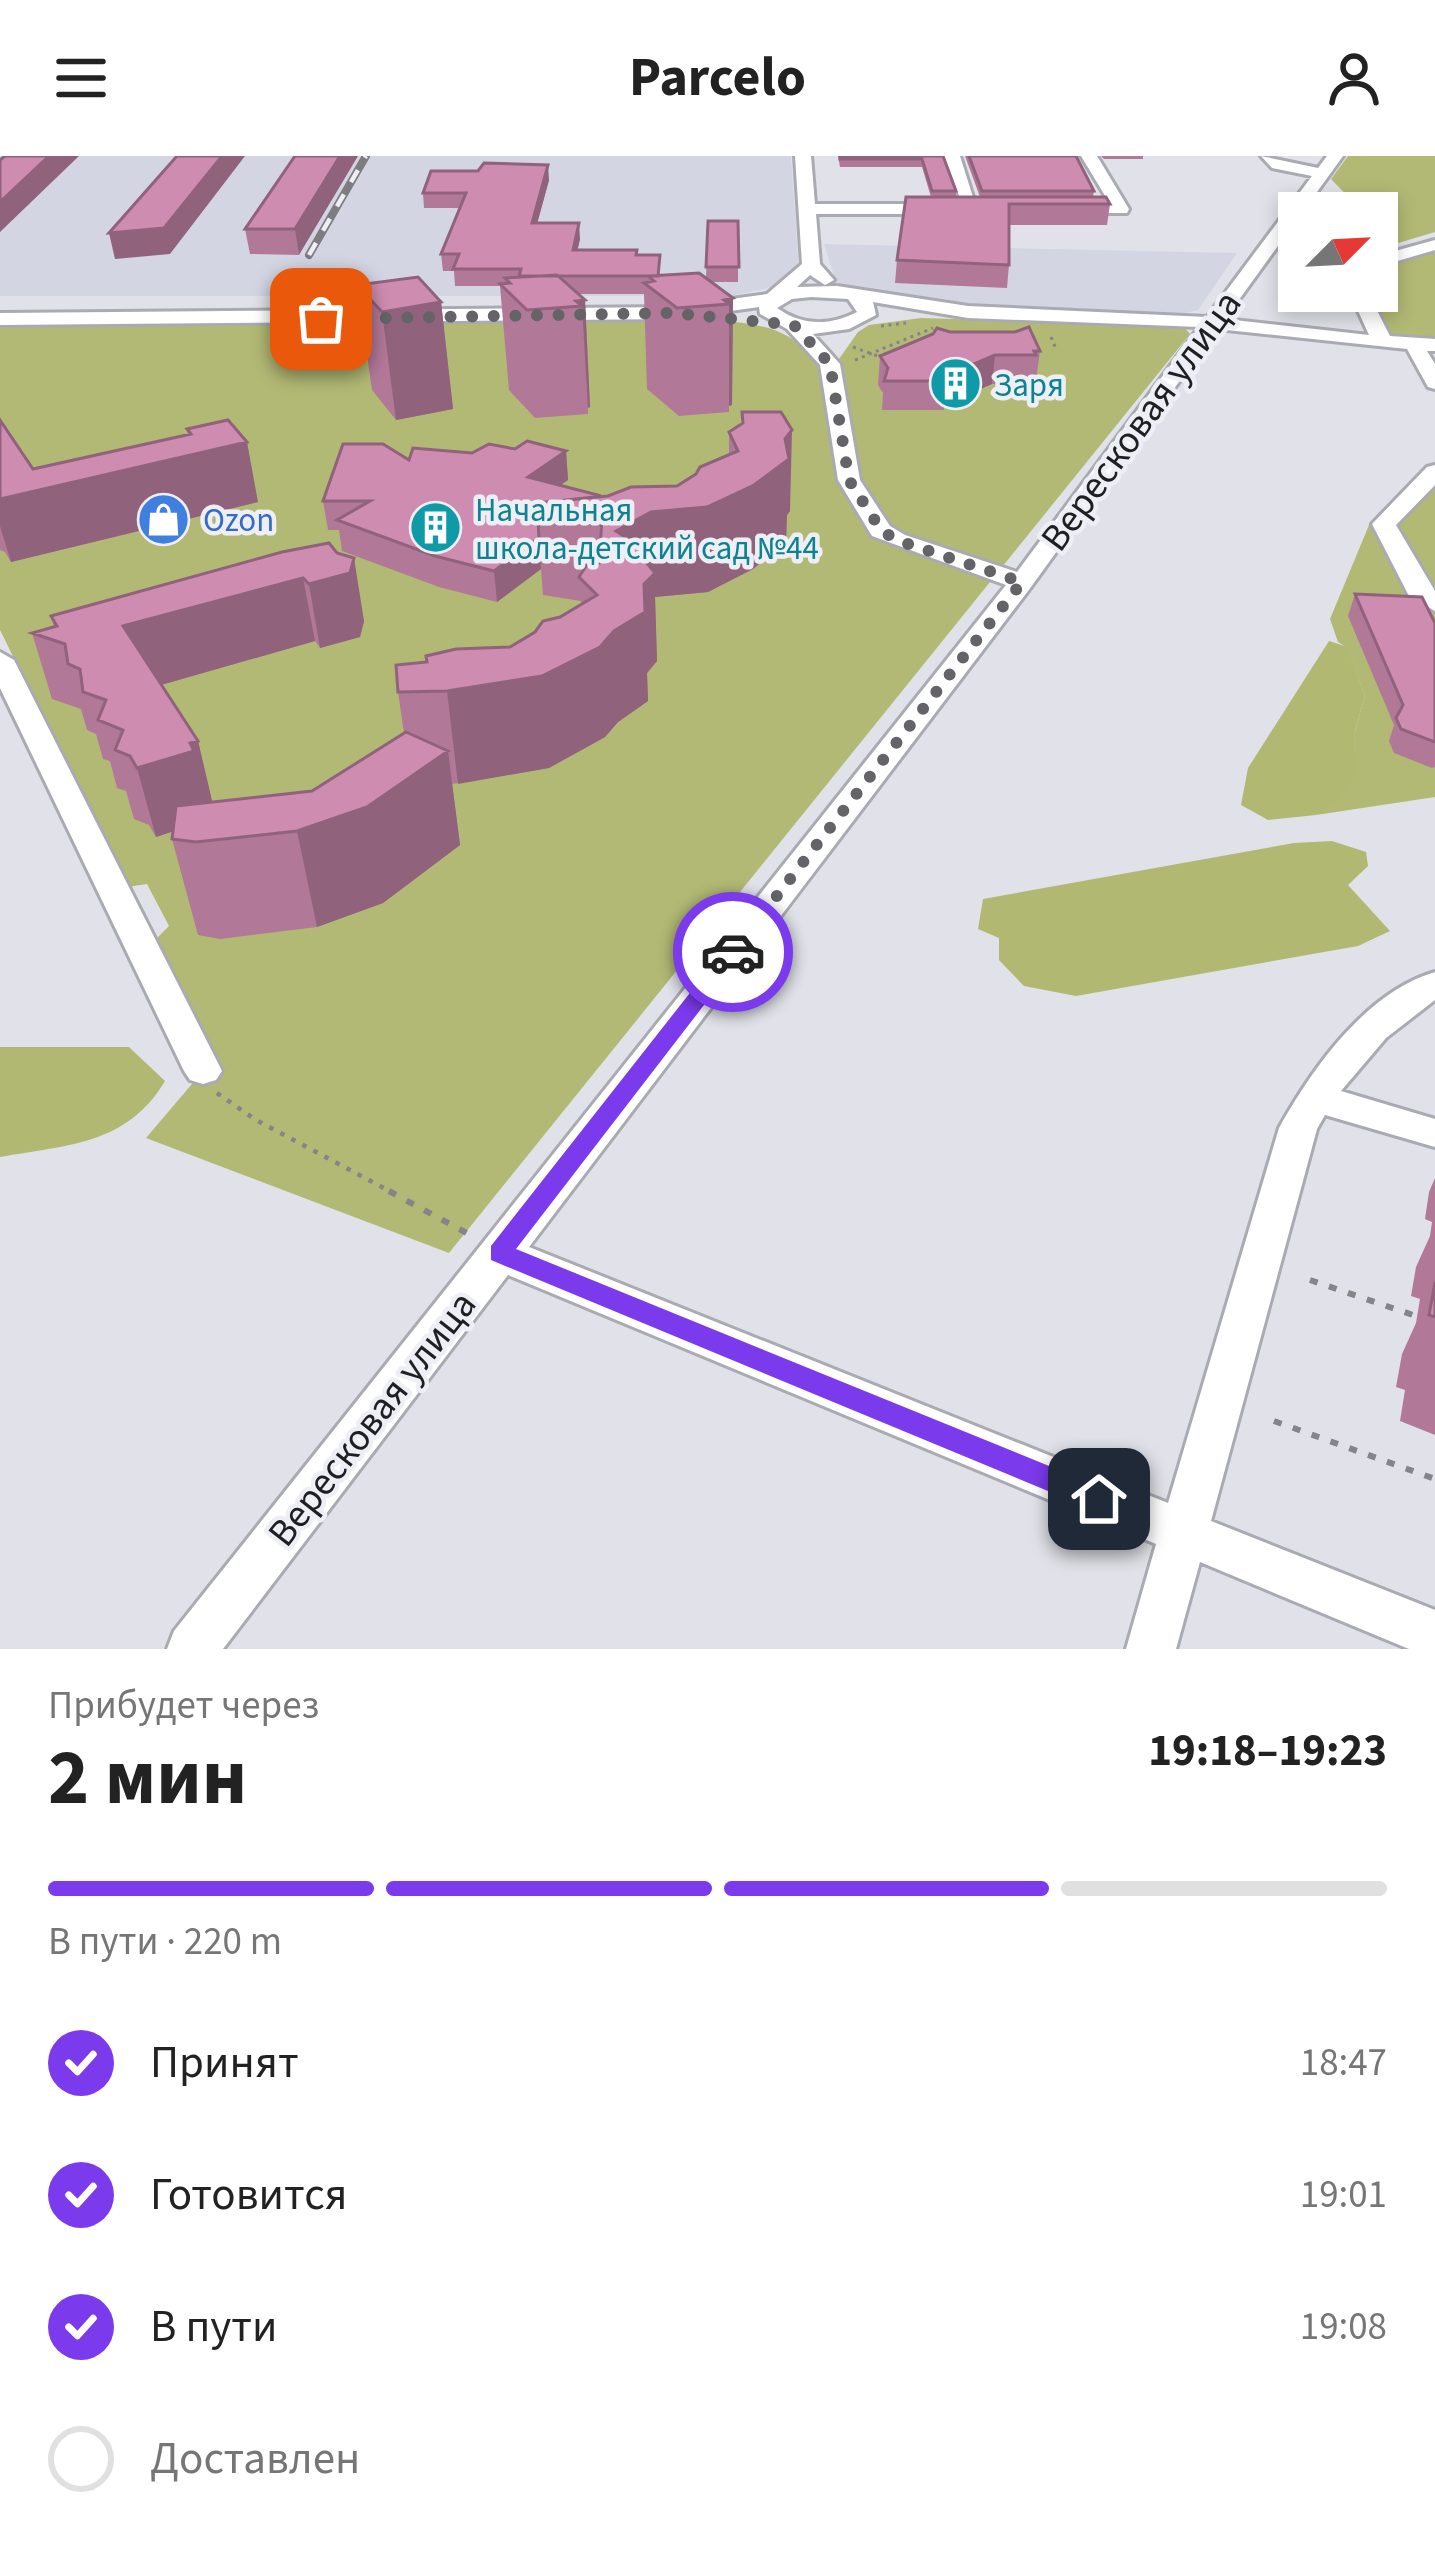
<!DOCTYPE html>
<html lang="ru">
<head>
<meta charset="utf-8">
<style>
	body { margin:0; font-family:"Source Sans 3",sans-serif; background:#f2f2f2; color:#222; height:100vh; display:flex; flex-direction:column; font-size:45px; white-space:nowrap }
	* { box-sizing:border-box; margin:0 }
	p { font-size:39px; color:#767676 }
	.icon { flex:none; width:66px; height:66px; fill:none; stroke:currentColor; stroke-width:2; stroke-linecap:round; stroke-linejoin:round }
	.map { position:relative; height:1493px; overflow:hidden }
	.details { display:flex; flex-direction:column; background:#fff; flex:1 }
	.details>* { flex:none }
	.needle { width:78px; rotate:66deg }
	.buttons { position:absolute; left:1278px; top:36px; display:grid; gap:24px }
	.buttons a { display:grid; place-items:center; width:120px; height:120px; border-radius:0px; background:#fff; box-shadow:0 6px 18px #0003; font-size:60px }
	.pin { position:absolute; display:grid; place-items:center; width:102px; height:102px; color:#fff; margin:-51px; border-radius:24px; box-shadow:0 6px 18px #0006 }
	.courier { position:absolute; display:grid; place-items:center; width:120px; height:120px; margin:-60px; border:9px solid #7c3aed; border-radius:50%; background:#fff; color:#222; box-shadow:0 3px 15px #0007 }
	.overview em { font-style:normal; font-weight:700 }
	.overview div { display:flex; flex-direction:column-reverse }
	.overview { display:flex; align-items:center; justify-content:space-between; height:204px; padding:0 48px }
	h1 { font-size:78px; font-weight:700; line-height:90px }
	.bar { display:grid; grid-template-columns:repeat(4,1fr); gap:18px 12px; align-content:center; height:144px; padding:0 48px }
	.bar i { height:15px; border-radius:9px; background:#e0e0e0 }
	.bar .on { background:#7c3aed }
	.bar p { grid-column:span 4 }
	ol { padding:0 48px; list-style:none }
	li { display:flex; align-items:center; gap:36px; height:132px }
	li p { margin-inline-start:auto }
	li .icon { padding:12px; border-radius:50%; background:#7c3aed; color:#fff; stroke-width:4 }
	li:last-child { color:#767676 }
	li i { width:66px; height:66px; border:6px solid #e0e0e0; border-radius:50% }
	header { display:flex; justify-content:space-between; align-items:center; height:156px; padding:0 48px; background:#fff; font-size:54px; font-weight:700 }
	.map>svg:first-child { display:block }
	.built { fill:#d3d5e3 }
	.green { fill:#b2b974 }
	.forest { fill:#b1b871 }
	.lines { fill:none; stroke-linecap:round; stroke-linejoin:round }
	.minor-casing { stroke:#aaabb2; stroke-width:6 }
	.path-far2 { stroke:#848489; stroke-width:3; stroke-dasharray:3 4.5; stroke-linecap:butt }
	.path-far1 { stroke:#848489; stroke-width:4.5; stroke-dasharray:4.5 8; stroke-linecap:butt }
	.path { stroke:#848489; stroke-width:6; stroke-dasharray:8 12; stroke-linecap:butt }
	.minor { fill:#fff; fill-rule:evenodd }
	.rail-casing { stroke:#7c7c81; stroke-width:8 }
	.rail { stroke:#eeeff6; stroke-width:4.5; stroke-dasharray:14; stroke-linecap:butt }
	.wall { fill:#b27898 }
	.shaded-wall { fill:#91627c }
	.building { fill:#cf8cb1; stroke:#91627c; stroke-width:3 }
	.route { fill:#7c3aed }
	.done { stroke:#636368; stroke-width:12; stroke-dasharray:0 21.6 }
	.labels { text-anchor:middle; stroke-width:9; stroke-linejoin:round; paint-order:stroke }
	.far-culture-label { font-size:33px; fill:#0d838f; stroke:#eeeff6; text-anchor:start }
	.far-shop-label { font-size:33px; fill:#366cbe; stroke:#eeeff6; text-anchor:start }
	.street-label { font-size:39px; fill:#1f1f22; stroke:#eeeff6 }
</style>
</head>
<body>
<header><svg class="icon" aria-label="menu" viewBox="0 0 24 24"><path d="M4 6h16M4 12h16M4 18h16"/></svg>Parcelo<svg class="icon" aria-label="person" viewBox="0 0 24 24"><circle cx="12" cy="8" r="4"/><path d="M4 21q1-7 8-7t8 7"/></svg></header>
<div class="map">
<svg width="1435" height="1493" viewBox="0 0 1435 1493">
	<rect width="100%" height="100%" fill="#e1e2e9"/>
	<path class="built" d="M 0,0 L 791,0 L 799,114 L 774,131 L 730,140 L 0,140 Z
		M 824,88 L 1237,97 L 1198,154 L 1181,158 L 972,151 L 877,141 L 836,126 Z"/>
	<path class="green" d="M 1348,0 L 1435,0 L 1435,76 L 1395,88 L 1377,70 L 1377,57 L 1364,57 L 1331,23 Z
		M 1435,93 L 1435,185 L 1390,178 L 1367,135 L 1377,135 L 1377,110 Z
		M 674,162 C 721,167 783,159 812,203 L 839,203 L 858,176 L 869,169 L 921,162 L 1183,170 L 1190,178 L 449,1097 L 146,982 L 203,915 L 154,785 L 169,770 L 147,728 L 127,731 L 0,474 L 0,166 L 354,169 Z
		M 1435,327 L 1435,641 L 1316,659 L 1355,619 L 1354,578 L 1365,540 L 1348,492 L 1338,486 L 1330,463 L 1369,369 L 1400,366 Z"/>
	<path class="forest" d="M 1329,485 L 1348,491 L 1365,540 L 1354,578 L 1356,619 L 1338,643 L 1316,659 L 1268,664 L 1241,649 L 1248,612 Z
		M 1332,685 L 1366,696 L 1368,710 L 1348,729 L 1390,775 L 1358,790 L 1076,840 L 1024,830 L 999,804 L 999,782 L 978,773 L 983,743 L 1294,687 Z
		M 0,891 L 129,891 L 165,925 C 127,989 67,989 0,1001 Z"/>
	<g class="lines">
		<defs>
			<path id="minor" d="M 795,0 L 811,0 L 815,48 L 950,48 L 958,53 L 950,58 L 816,58 L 820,108 L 834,124 L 825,129 L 810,119 L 797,131 L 837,130 L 968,150 L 1207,161 L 1312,20 L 1272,12 L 1261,0 L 1318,12 L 1327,0 L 1343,0 L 1225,163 L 1369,179 L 1349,135 L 1367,135 L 1390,180 L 1435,183 L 1435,195 L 1427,195 L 1435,208 L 1435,233 L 1428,231 L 1407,193 L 1217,173 L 1031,431 L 529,1091 L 1168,1347 L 1279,972 C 1312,913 1366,836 1435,816 L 1435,844 L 1386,882 L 1341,935 L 1435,963 L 1435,991 L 1325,959 L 1317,973 L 1211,1365 L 1435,1454 L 1435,1493 L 1409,1493 L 1200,1406 L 1176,1493 L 1126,1493 L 1156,1388 L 508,1119 L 223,1493 L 167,1493 L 174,1475 L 1006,429 L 872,380 L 838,324 L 820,209 L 787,173 L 760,158 L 759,151 L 673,163 L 0,169 L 0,157 L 673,151 L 767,138 L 802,108 ZM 811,141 L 848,143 L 857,156 C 830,170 802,170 777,152 L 792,143 ZM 873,146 L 968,162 L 1199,171 L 1017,416 L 905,379 L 890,370 L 860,324 L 840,208 L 813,178 L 849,173 L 876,159 Z
				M 944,0 L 960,0 L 978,57 L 964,53 Z
				M 1081,0 L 1097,0 L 1129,53 L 1127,57 L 1061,57 L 1061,49 L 1067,48 L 1110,48 Z
				M 1435,84 L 1435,94 L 1377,111 L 1377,100 Z
				M 1435,309 L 1435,329 L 1396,369 L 1435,435 L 1435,455 L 1409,440 L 1372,368 L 1427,311 Z
				M 0,496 L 14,504 L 222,915 L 216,924 L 203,928 L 190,924 L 184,915 L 0,532 Z"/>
		</defs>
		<use href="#minor" class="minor-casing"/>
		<path class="path-far2" d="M 881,170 L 906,167
			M 1051,181 L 1056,193
			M 853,191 L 883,202
			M 855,204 L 933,172"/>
		<path class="path-far1" d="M 217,937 L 256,964 L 395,1038"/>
		<path class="path" d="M 389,1035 L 474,1081
			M 1310,1124 L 1413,1159
			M 1274,1265 L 1435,1323"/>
		<use href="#minor" class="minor"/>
		<defs>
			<path id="rail" d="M 309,99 L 366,0"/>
		</defs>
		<use href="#rail" class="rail-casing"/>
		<use href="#rail" class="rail"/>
	</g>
	<path class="wall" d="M 295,0 L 299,99 L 250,98 L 245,73 Z
		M 838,0 L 943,0 L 956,35 L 956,41 L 980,41 L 965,0 L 1078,0 L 1077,3 L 1094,35 L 1093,41 L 1110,48 L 1107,69 L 1009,69 L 1009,109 L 1007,132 L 895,127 L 897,104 L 931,41 L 922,11 L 840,11 Z
		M 1101,0 L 1143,0 L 1143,3 L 1104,3 Z
		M 549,24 L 537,67 L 580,83 L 577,94 L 637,99 L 660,120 L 706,123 L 708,65 L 738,65 L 738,126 L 711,126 L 733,142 L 732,249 L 729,250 L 729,256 L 679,260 L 647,233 L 644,138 L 578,138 L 585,144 L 590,251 L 588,252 L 588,258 L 535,262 L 509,234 L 500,130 L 455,130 L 454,115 L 443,115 L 441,98 L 459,52 L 424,52 L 423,37 Z
		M 357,129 L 441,146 L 453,253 L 396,264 L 372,234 Z
		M 950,176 L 1040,195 L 1036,224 L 1032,224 L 1032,228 L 992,228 L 944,249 L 944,254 L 882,254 L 883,237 L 878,229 L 880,200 Z
		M 742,256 L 790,355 L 787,359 L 786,386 L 753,413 L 708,436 L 655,441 L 657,505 L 647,517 L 648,545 L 618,566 L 605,581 L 549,612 L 452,628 L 460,689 L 383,747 L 317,771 L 220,783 L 198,779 L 172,683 L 173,675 L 156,681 L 149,669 L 134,663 L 126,635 L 117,632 L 110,605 L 103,603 L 96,578 L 87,574 L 81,553 L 52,543 L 32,477 L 54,471 L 51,460 L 329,387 L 364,465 L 360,481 L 320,492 L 315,485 L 161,529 L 198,585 L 212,646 L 312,635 L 404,577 L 398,536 L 427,506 L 510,491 L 581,449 L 581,445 L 543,439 L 541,413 L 497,446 L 439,431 L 342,395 L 339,374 L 328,374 L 323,345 L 409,304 L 515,293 L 566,295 L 568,324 L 560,329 L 598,341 L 677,330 L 729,299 L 729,276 L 742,267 Z
		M 0,264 L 33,313 L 188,279 L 187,273 L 258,346 L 11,406 L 5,396 L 0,394 Z
		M 1355,438 L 1435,467 L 1435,611 L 1432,612 L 1394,597 L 1389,585 L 1394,569 L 1348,460 Z
		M 1435,1022 L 1435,1279 L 1400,1265 L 1405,1234 L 1396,1231 L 1402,1198 L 1416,1167 L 1420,1143 L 1411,1140 L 1416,1111 L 1430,1080 L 1432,1066 L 1425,1063 L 1429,1036 Z"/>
	<path class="shaded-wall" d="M 49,0 L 79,0 L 0,76 L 0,46 Z
		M 222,0 L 245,0 L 170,98 L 115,103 L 109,77 Z
		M 340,0 L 358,0 L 299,99 L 295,73 Z
		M 548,9 L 549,24 L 533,83 L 532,67 Z
		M 579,67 L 580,83 L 574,110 L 573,94 Z
		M 733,142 L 732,249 L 729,250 L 729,148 L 724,144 Z
		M 585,144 L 590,251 L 588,252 L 582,150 L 576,145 Z
		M 441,146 L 453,253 L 396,264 L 382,156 Z
		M 995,199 L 992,228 L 944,249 L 945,220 Z
		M 792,274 L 790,355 L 787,359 L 786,386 L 753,413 L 708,436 L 655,441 L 657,505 L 647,517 L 648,545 L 618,566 L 605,581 L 549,612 L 458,628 L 447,535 L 614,475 L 616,375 L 785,283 Z
		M 247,286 L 258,346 L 11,406 L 0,370 L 0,343 Z
		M 566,295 L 568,324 L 530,350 L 528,321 Z
		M 539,382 L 541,413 L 497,446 L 494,415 Z
		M 354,402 L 364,465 L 360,481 L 320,492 L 309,428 Z
		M 303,422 L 315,485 L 140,535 L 123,470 Z
		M 198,585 L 214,653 L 211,663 L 156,681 L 137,612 Z
		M 448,595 L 460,689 L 383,747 L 317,771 L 297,675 Z"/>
	<path class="building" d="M 5,0 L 49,0 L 0,46 L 0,4 Z
		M 177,0 L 222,0 L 164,72 L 109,77 Z
		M 295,0 L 340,0 L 295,73 L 245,73 Z
		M 840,0 L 943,0 L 956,35 L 932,35 L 922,3 L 840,3 Z
		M 969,0 L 1076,0 L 1094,35 L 982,35 Z
		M 484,7 L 548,9 L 532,67 L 579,67 L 573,94 L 637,94 L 636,99 L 660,99 L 658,120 L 519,120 L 521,113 L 453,113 L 459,98 L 441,98 L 466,37 L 423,37 L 431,15 L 478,15 Z
		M 906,41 L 1106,41 L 1110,48 L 1009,48 L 1009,109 L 897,104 Z
		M 708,65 L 738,65 L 739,111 L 706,111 Z
		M 699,117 L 733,142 L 724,144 L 729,148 L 677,152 L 644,127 L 654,125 L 648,120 Z
		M 557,119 L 585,144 L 576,145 L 582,150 L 527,154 L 500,128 L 510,127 L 505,122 Z
		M 418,121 L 441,146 L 382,156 L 357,129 Z
		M 1029,171 L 1040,195 L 1034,195 L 1036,199 L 995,199 L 945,220 L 947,225 L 884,225 L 888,212 L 880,200 L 933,178 L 937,172 L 950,176 L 1015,176 Z
		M 742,256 L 781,256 L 792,274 L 785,283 L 789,303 L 754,329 L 707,351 L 651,356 L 616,375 L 645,394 L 645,405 L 655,417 L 644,428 L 645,456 L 614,475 L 600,491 L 542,520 L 447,535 L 398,536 L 396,509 L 427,506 L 426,500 L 456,493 L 510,491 L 535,476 L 543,465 L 560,461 L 597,439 L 579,421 L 588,407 L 599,407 L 602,363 L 536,354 L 537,347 L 608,340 L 631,331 L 677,330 L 696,318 L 700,311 L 738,295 L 729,276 L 743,267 Z
		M 0,264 L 33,313 L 191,278 L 187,273 L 228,264 L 247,286 L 0,343 Z
		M 527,285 L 566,295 L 528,321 L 598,339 L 595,341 L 537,347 L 539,382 L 494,415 L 435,400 L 337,364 L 370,345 L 323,345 L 343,288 L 383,288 L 409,304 L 413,292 L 472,297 L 489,288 L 515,293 Z
		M 329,387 L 337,397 L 354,402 L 350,417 L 309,428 L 303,422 L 123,470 L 198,585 L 190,587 L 194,595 L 137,612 L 130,600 L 115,594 L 123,574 L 98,564 L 106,544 L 83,536 L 80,513 L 68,508 L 65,488 L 32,477 L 57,470 L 51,460 L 282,396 Z
		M 1355,438 L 1422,441 L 1435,467 L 1435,586 L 1401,573 L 1396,562 L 1403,549 Z
		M 406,576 L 448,595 L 367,651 L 297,675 L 196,686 L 172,683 L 176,650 L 312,635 Z
		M 1435,1126 L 1435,1161 L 1429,1159 Z"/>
	<path class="route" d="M 733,789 L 741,791 L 741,801 L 516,1093 L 1108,1334 L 1113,1343 L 1108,1352 L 1099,1356 L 1089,1352 L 491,1104 L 491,1090 L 726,791 Z"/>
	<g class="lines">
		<path class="done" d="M 321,163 L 673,157 L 794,169 L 830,208 L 849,324 L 881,374 L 896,384 L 1022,426 L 733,796"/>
	</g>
	<defs>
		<symbol id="building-disc" viewBox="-11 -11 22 22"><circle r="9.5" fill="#0f9aa8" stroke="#eeeff6"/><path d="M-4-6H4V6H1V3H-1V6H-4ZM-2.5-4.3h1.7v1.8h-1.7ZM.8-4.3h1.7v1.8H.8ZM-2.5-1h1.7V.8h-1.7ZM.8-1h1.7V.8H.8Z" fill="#fff"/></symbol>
		<symbol id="shop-disc" viewBox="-11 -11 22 22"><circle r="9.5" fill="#3f7fe0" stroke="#eeeff6"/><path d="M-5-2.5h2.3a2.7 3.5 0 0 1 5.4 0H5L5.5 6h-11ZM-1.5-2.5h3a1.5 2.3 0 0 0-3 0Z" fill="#fff"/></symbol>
	</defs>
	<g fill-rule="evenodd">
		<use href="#building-disc" x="926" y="198" width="59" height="59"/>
		<use href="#shop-disc" x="134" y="334" width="59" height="59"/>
		<use href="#building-disc" x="406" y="342" width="59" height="59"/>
	</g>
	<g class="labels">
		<g class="far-culture-label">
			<text x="994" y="240">Заря</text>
			<text x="475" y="365">Начальная<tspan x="475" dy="38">школа-детский сад №44</tspan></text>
		</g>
		<g class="far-shop-label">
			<text x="203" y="375">Ozon</text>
		</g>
		<g class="street-label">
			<text transform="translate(1140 264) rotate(-54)" y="14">Вересковая улица</text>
			<text transform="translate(371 1262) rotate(-52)" y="14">Вересковая улица</text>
		</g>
	</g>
</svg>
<div class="buttons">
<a><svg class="needle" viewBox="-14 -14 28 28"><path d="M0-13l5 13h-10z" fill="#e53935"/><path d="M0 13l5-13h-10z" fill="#767676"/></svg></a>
</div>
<div class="pin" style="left:321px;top:163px;background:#ea580c"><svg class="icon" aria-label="bag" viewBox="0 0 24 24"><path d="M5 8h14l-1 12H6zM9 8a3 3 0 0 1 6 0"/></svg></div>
<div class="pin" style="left:1099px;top:1343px;background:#1f2937"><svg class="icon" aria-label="home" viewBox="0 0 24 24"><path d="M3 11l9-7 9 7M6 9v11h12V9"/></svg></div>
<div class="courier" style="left:733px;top:796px"><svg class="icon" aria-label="car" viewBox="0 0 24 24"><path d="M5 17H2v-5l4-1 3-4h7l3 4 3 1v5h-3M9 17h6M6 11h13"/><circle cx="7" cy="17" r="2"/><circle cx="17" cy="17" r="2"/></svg></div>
</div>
<section class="details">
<div class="overview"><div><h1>2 мин</h1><p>Прибудет через</p></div><em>19:18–19:23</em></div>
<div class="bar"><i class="on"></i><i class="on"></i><i class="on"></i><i></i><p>В пути · 220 m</p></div>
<ol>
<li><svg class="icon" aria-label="check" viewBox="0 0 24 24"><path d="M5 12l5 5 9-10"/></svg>Принят<p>18:47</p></li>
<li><svg class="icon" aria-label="check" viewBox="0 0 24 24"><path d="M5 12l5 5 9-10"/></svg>Готовится<p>19:01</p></li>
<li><svg class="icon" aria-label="check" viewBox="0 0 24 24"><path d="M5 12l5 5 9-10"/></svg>В пути<p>19:08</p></li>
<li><i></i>Доставлен</li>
</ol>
</section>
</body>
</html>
